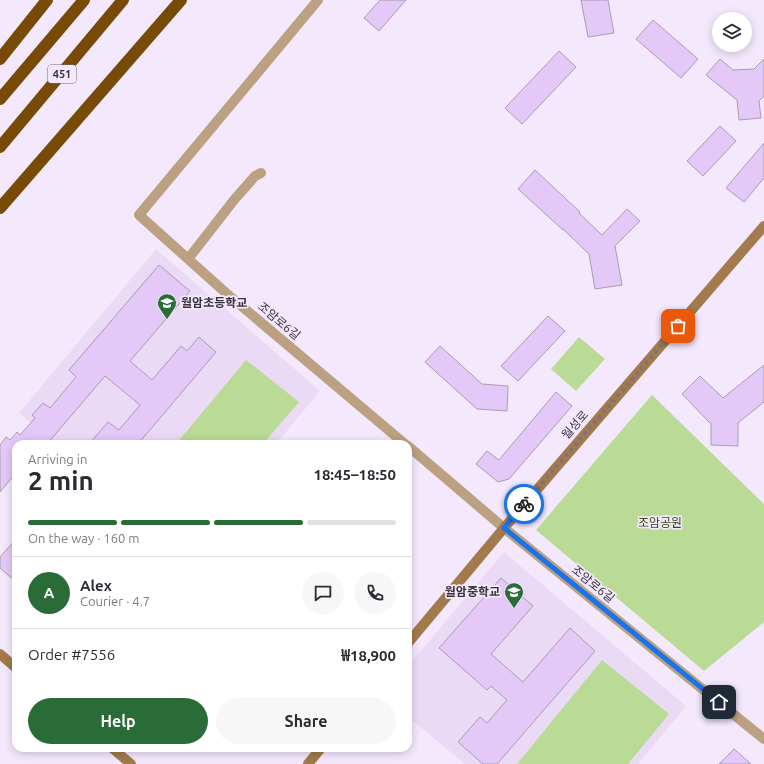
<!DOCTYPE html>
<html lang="en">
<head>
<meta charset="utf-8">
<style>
	body { margin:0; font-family:Ubuntu,"Noto Sans KR",sans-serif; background:#f7f7f7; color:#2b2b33; height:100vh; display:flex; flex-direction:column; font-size:15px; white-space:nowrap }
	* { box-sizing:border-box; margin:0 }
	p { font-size:13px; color:#7c7c81 }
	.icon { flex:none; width:22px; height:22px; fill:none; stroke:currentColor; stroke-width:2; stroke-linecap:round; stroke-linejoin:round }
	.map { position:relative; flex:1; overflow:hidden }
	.side { position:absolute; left:12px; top:440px; width:400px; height:312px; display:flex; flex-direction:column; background:#fff; border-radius:12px; box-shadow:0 2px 10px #0003 }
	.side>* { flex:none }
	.controls { position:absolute; left:712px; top:12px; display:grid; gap:8px }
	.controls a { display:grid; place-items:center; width:40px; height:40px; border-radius:50%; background:#fff; box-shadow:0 2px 10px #0003; font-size:20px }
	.pin { position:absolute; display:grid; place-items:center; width:34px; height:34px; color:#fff; margin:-17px; border-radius:8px; box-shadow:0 2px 6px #0006 }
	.courier { position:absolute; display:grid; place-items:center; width:40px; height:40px; margin:-20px; border:3px solid #1a73e8; border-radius:50%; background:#fff; color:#222; box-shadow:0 1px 5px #0007 }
	.headline em { font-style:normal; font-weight:600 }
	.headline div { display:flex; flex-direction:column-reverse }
	.headline { display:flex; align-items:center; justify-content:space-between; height:68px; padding:0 16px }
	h1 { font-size:26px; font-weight:600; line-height:30px }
	.bar { display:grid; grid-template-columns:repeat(4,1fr); gap:6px 4px; align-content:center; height:48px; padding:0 16px }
	.bar i { height:5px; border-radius:3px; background:#e1e1e2 }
	.bar .current { background:#296c37 }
	.bar p { grid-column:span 4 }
	.line { display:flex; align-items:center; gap:10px; padding:0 16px; border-top:1px solid #e1e1e2 }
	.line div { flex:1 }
	.round { display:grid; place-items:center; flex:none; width:42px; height:42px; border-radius:21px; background:#f7f7f7 }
	.action { display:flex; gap:8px; margin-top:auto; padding:8px 16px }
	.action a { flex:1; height:46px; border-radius:24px; background:#296c37; color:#fff; font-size:16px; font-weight:600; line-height:46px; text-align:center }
	.action a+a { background:#f7f7f7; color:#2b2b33 }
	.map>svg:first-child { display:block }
	.built { fill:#eadaf6 }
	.green { fill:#b9db95 }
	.building { fill:#e3c8f8; stroke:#a89db1 }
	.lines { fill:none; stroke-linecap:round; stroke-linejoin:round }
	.street { stroke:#bca082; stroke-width:10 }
	.secondary { stroke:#a27a4b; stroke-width:10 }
	.highway { stroke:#774b06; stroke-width:12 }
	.done { stroke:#79727f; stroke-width:4; stroke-dasharray:0 7.2 }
	.route { stroke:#1a73e8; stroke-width:5 }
	.labels { text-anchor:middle; stroke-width:3.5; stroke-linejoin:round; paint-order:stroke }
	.shield { fill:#f4e8fd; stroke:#706975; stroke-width:1 }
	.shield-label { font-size:11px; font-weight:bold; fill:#37323b }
	.poi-label { font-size:12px; font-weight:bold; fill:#37323b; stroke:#f4e8fd; text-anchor:start }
	.street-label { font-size:12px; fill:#37323b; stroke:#f4e8fd }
	.park-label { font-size:12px; fill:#324a0e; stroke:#f4e8fd }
</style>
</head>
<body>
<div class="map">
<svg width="764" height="764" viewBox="0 0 764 764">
	<rect width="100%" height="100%" fill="#f4e8fd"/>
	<path class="built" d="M 156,249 L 320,391 L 276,444 L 56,444 L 19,413 Z
		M 504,552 L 686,706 L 638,764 L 465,764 L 408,717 L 408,666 Z"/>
	<path class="green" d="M 579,337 L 605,359 L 576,391 L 551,369 Z
		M 246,360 L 299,402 L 263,444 L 176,444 Z
		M 652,395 L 764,504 L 764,622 L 704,671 L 536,530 Z
		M 602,660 L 669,714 L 628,764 L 517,764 Z"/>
	<path class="building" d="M 380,0 L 406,0 L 379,31 L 364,18 Z
		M 581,0 L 608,0 L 614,33 L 588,37 Z
		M 653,20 L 698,59 L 681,78 L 636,39 Z
		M 559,51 L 576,67 L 522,124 L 505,108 Z
		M 720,59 L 733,70 L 754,69 L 764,59 L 764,96 L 759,101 L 761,118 L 739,120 L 737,100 L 706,75 Z
		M 720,126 L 736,141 L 703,176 L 687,161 Z
		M 764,143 L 764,178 L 744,202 L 726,188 Z
		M 535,170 L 580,212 L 579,213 L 602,235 L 627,209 L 640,221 L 615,246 L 622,285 L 595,289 L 589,254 L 563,229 L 563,230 L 518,189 Z
		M 159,265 L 190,291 L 130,361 L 152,380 L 181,346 L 187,351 L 199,337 L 216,352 L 138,444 L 89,444 L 108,422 L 119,430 L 140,405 L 105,376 L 47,444 L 16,444 L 16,473 L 0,492 L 0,445 L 6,437 L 10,440 L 17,432 L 20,435 L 35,418 L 32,415 L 43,403 L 50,408 L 76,377 L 69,370 Z
		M 548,316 L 565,331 L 518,381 L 501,366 Z
		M 440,346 L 482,384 L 508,386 L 507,411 L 477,409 L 425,362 Z
		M 764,365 L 764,402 L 738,423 L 738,446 L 711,445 L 711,424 L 682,394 L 700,376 L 723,398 Z
		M 556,392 L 572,406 L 509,479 L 498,482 L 476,464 L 487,451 L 499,460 Z
		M 16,539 L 16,582 L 0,568 L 0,557 Z
		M 501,578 L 533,606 L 491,654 L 523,682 L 570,628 L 595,651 L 497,764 L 483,764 L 458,742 L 480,717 L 487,723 L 507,700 L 491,686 L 487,690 L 439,648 Z
		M 734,749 L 751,764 L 719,764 Z"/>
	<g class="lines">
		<path class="street" d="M 318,0 L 139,215 L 226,293 L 405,444
			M 188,259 L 234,200 L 255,176 L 261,173
			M 408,446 L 504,528 L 764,739"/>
		<path class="secondary" d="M 408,643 L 504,528 L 764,226
			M 0,654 L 16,668
			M 112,748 L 131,764
			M 308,764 L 321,748"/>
		<path class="highway" d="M 0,59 L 47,0
			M 0,99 L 84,0
			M 0,147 L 123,0
			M 0,208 L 181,0"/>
	</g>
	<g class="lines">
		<path class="done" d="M 524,504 L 678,326"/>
		<path class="route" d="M 524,504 L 504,528 L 719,702"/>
	</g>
	<defs>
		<symbol id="school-pin" viewBox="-11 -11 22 30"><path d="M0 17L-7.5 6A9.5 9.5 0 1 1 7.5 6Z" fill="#296c37" stroke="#f4e8fd"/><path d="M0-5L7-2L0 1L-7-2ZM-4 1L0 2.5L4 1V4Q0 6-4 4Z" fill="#fff"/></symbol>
	</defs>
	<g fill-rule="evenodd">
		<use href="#school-pin" x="156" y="292" width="22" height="30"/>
		<use href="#school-pin" x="503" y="581" width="22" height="30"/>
	</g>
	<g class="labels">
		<rect class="shield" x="48" y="65" width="28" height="18" rx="3"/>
		<g class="shield-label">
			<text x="62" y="78">451</text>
		</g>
		<g class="poi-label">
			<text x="181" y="307">월암초등학교</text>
			<text x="500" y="596" text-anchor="end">월암중학교</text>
		</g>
		<g class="street-label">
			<text transform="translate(279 321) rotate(40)" y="4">조암로6길</text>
			<text transform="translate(575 425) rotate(-49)" y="4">월성로</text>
			<text transform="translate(593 584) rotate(39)" y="4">조암로6길</text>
		</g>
		<g class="park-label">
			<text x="660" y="527">조암공원</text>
		</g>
	</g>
</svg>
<div class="controls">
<a><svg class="icon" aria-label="layers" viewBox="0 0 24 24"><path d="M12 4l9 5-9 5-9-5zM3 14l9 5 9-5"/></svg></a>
</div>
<div class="pin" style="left:678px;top:326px;background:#ea580c"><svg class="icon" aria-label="bag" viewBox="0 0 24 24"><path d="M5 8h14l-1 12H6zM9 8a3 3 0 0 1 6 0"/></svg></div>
<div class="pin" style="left:719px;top:702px;background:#1f2937"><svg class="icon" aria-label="home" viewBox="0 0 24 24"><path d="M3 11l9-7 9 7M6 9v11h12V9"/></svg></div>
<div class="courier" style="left:524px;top:504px"><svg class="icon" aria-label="bike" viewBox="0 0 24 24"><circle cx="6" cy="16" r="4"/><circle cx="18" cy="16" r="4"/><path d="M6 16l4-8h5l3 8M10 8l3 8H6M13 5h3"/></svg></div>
<section class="side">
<div class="headline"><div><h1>2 min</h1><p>Arriving in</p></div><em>18:45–18:50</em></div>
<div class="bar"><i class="current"></i><i class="current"></i><i class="current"></i><i></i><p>On the way · 160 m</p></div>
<div class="line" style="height:72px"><b class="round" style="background:#296c37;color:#fff">A</b><div><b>Alex</b><p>Courier · 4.7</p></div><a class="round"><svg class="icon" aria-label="chat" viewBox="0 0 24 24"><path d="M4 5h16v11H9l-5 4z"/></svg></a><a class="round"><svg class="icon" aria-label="phone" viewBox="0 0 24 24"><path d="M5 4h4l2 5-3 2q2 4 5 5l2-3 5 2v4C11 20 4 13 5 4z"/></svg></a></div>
<div class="line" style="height:52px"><div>Order #7556</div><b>₩18,900</b></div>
<div class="action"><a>Help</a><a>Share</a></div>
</section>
</div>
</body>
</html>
